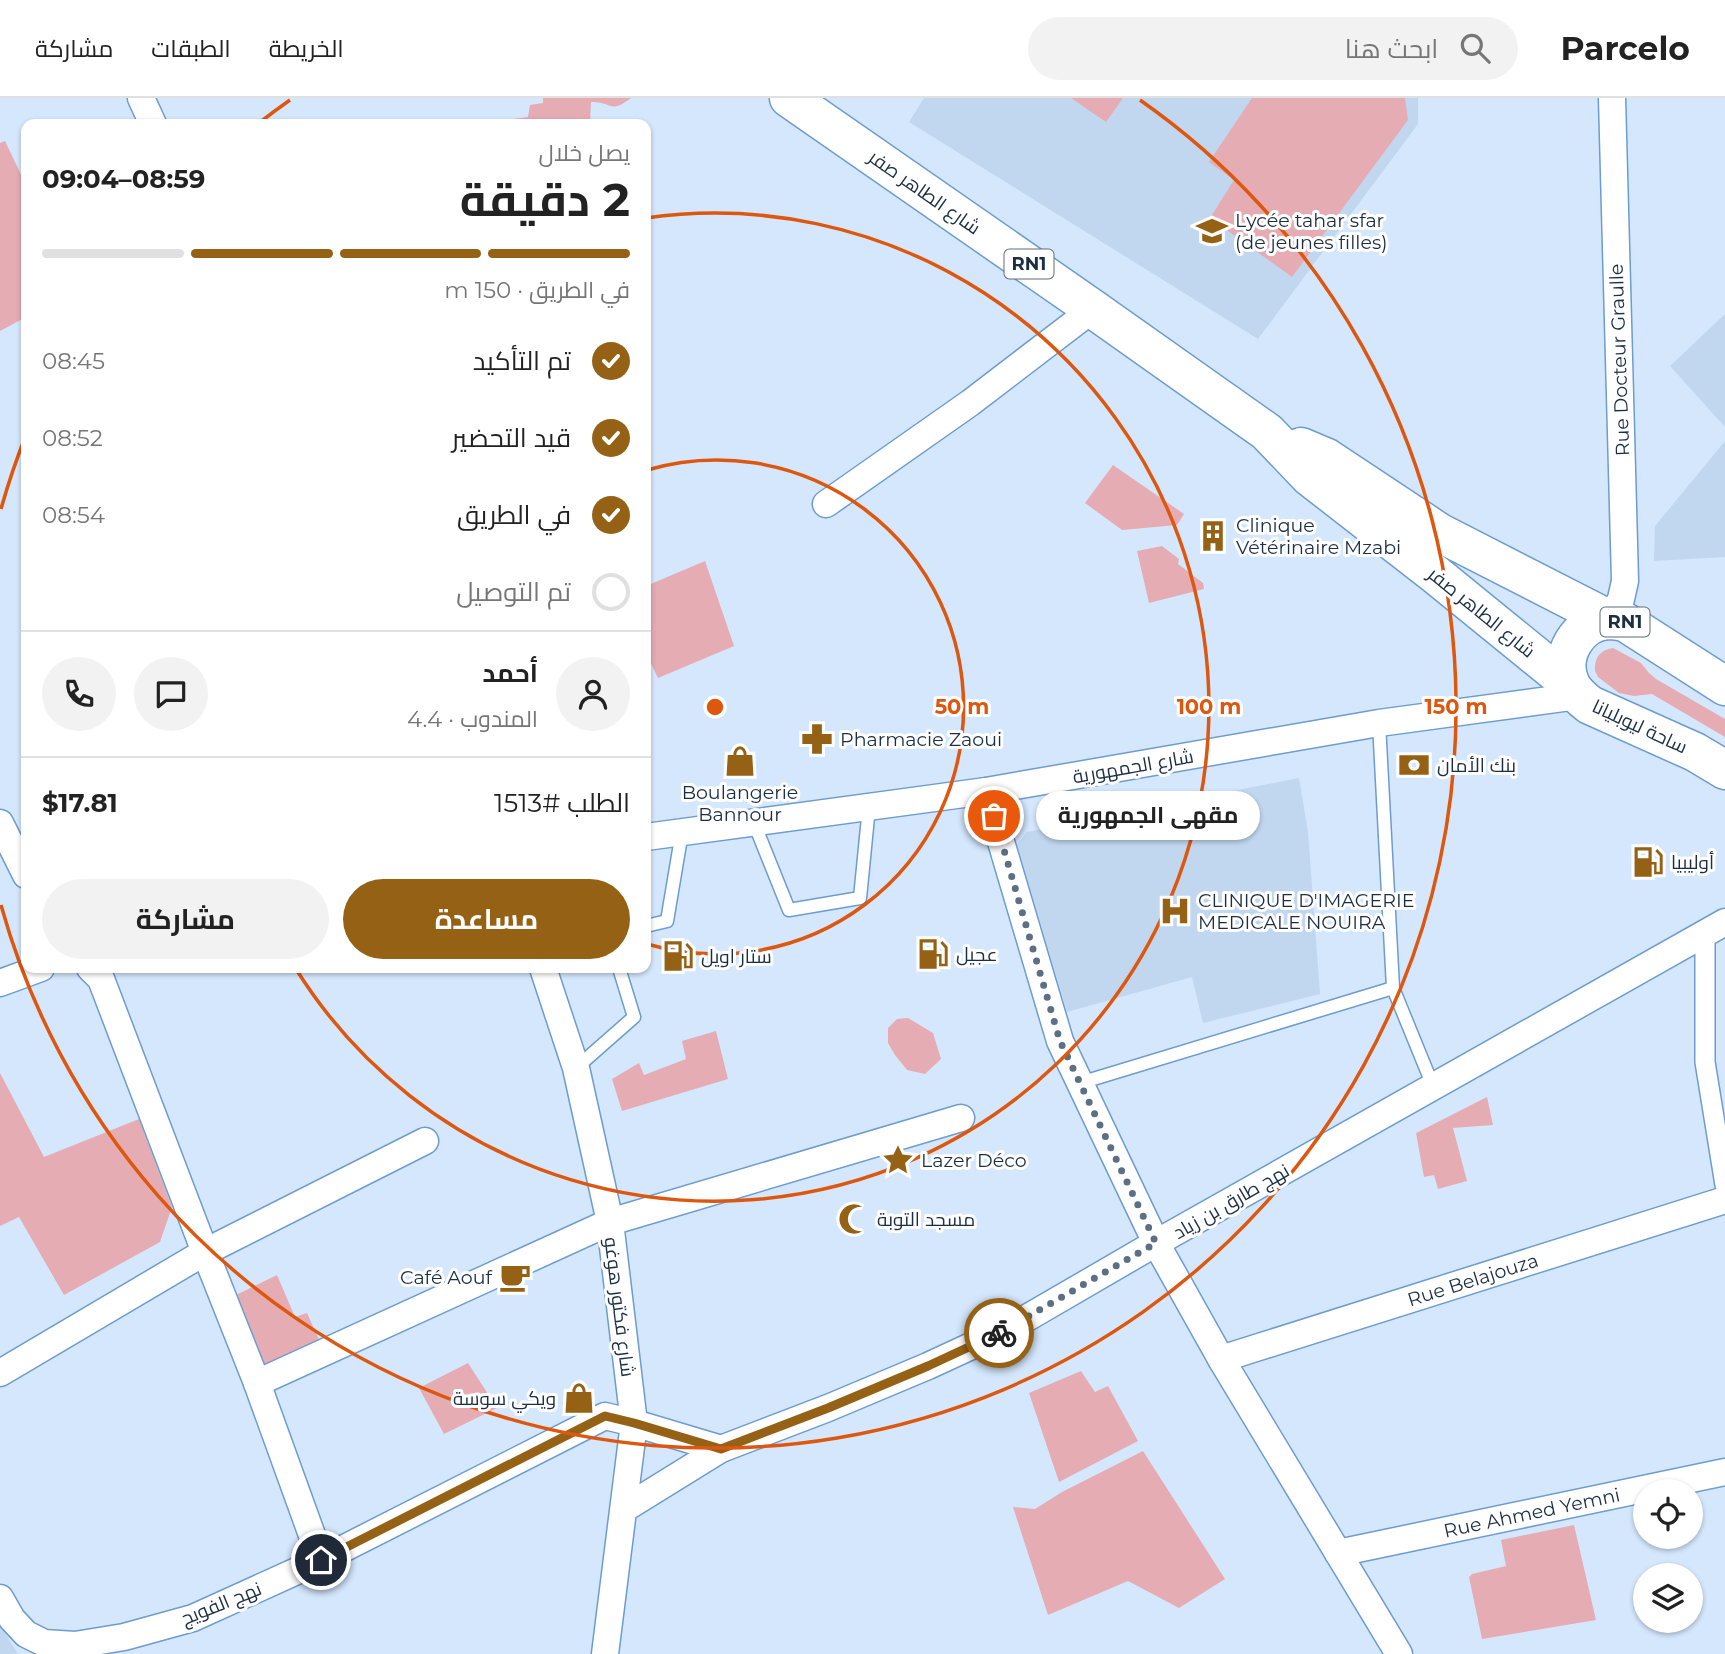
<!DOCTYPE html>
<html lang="ar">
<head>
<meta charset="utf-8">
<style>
	body { margin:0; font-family:Montserrat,Cairo,sans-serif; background:#f2f2f2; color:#222; direction:rtl; height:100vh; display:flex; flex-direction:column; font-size:26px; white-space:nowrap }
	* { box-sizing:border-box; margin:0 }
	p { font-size:23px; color:#767676 }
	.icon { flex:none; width:38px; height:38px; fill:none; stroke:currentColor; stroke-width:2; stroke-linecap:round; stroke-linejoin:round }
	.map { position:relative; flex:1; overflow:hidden; direction:ltr }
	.panel { position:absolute; left:21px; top:21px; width:630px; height:854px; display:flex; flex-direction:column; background:#fff; border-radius:14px; box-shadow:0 2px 5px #0004; direction:rtl }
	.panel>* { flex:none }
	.buttons { position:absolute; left:1633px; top:1381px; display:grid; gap:14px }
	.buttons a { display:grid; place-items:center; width:70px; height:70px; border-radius:50%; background:#fff; box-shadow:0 2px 5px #0004; font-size:35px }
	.pin { position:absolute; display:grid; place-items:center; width:60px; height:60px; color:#fff; margin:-30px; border:4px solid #fff; border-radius:50%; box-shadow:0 2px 7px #0007 }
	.courier { position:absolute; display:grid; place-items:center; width:70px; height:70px; margin:-35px; border:5px solid #956215; border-radius:50%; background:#fff; color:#222; box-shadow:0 2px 9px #0007 }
	.bubble { position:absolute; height:49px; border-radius:24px; background:#fff; box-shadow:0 2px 5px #0004; font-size:23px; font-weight:700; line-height:49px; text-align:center; direction:rtl }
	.summary em { font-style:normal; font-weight:700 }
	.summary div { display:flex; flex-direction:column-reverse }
	.summary { display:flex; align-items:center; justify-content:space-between; height:119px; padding:0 21px }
	h1 { font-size:46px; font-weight:700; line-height:52px }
	.bar { display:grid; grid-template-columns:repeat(4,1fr); gap:10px 7px; align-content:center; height:84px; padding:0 21px }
	.bar i { height:9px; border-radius:5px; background:#e0e0e0 }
	.bar .on { background:#956215 }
	.bar p { grid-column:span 4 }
	.line { display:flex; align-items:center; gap:18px; padding:0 21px; border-top:2px solid #e0e0e0 }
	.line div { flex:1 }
	.round { display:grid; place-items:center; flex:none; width:74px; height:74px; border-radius:37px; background:#f2f2f2 }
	ol { padding:0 21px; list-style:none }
	li { display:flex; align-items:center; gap:21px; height:77px }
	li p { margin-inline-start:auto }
	li .icon { padding:7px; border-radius:50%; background:#956215; color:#fff; stroke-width:4 }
	li:last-child { color:#767676 }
	li i { width:38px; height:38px; border:4px solid #e0e0e0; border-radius:50% }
	.primary-button { display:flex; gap:14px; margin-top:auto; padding:14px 21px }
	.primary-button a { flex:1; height:80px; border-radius:42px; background:#956215; color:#fff; font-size:28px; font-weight:700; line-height:80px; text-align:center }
	.primary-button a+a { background:#f2f2f2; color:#222 }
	header { display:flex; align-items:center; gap:42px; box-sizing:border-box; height:98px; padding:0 35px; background:#fff; border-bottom:2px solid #e0e0e0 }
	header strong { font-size:33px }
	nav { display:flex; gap:38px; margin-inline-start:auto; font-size:24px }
	.search { width:490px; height:63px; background:#f2f2f2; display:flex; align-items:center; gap:18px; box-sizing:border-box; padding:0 24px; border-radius:38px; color:#767676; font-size:26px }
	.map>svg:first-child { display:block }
	.built { fill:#c1d7ef }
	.green { fill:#e5adb3 }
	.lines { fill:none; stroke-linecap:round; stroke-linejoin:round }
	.service-casing { stroke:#6d9ccf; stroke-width:15 }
	.pedestrian-casing { stroke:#6d9ccf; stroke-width:22 }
	.minor-casing { stroke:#6d9ccf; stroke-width:29 }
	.primary-casing { stroke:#6d9ccf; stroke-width:41 }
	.service { stroke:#fff; stroke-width:12 }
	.pedestrian { stroke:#fff; stroke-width:19 }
	.minor { stroke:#fff; stroke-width:26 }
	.primary { stroke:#fff; stroke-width:38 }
	.done { stroke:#5c6f84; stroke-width:7; stroke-dasharray:0 12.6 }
	.route { stroke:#956215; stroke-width:9 }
	.ring { fill:none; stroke:#de570f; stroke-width:3.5 }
	.labels { text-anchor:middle; stroke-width:6; stroke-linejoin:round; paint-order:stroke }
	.shield { fill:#fff; stroke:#5f6d7b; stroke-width:2 }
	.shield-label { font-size:18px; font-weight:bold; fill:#1b2e43 }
	.street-label { font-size:19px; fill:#1b2e43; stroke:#fff }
	.poi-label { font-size:19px; fill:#1b2e43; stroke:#fff; text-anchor:start }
	.centre { fill:#de570f; stroke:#fff; stroke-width:3.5 }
	.ring-label { font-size:21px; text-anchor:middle; font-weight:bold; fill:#de570f; stroke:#fff; stroke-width:6; stroke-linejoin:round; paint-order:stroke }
</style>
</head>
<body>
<header>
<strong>Parcelo</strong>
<div class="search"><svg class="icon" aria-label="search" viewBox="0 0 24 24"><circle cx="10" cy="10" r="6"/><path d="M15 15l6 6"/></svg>ابحث هنا</div>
<nav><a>الخريطة</a><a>الطبقات</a><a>مشاركة</a></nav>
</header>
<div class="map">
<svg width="1725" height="1556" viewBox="0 0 1725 1556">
	<rect width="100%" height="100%" fill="#d4e7fd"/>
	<path class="built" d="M 924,0 L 1418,0 L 1418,26 L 1258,241 L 909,24 Z
		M 1725,216 L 1725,329 L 1670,268 Z
		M 1725,343 L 1725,459 L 1654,463 L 1655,428 Z
		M 1299,680 L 1308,734 L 1320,896 L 1203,925 L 1192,879 L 1067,914 L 1017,747 L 1027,734 Z
		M 0,1527 L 18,1556 L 0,1556 Z"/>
	<path class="green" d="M 543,0 L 631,0 C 609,17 612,3 591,4 L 590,26 L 511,26 L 514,21 L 528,19 L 530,7 L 543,5 Z
		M 1071,0 L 1123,0 L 1106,24 Z
		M 1252,0 L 1405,0 L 1408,22 L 1292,179 L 1210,120 L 1234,82 L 1209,64 Z
		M 5,43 L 26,87 L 26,219 L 0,233 L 0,45 Z
		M 1113,367 L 1184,416 L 1177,427 L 1122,432 L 1085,405 Z
		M 1162,448 L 1179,461 L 1178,466 L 1203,485 L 1204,491 L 1149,505 L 1137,453 Z
		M 705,463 L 734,548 L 658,580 L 646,555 L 646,488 Z
		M 1613,550 L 1641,565 L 1649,575 L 1656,581 L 1725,621 L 1725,639 L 1652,596 L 1634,598 L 1619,595 L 1598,579 L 1595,573 C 1594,560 1600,552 1613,550 Z
		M 908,920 L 933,935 L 941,961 L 925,976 L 907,972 L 895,957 L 888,945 L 888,930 L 897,921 Z
		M 716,933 L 728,981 L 622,1013 L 612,981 L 639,965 L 644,977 L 686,961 L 682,943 Z
		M 0,975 L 44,1059 L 139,1021 L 172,1109 L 160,1144 L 64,1197 L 19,1119 L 0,1128 Z
		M 1487,999 L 1493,1027 L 1453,1030 L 1467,1083 L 1438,1091 L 1434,1077 L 1424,1079 L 1416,1035 Z
		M 277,1177 L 295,1219 L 307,1215 L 320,1244 L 264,1272 L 236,1197 Z
		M 468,1265 L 497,1310 L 444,1336 L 419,1290 Z
		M 1081,1273 L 1095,1294 L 1108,1288 L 1138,1343 L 1059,1384 L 1029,1295 Z
		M 1143,1353 L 1225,1481 L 1179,1510 L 1128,1483 L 1048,1517 L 1013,1409 L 1035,1411 L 1062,1394 Z
		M 1574,1427 L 1596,1522 L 1482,1541 L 1469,1479 L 1472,1476 L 1506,1468 L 1501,1442 Z"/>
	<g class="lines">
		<defs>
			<path id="service" d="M 1379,625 L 1393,890 L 1433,988
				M 754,725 L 789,812 L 860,800 L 869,709
				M 646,828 L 667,823 L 682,734
				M 576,970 L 634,919 L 619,870
				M 1080,985 L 1393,890"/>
			<path id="pedestrian" d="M 1705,836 L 1705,964 L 1725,1087"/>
			<g id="minor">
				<path d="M 141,0 L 153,26"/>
				<path d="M 826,406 L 970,305 L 1093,211"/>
				<path d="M 1610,522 L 1621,501 L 1625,483 L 1612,0"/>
				<path d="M 986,693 L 1060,943 L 1156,1145 L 1221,1261 L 1399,1556"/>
				<path d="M 0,725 L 26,777"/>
				<path d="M 646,739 L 986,693 L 1379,625 L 1578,598"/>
				<path d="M 90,870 L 101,881 L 205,1154 L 257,1285 L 321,1462"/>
				<path d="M 543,870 L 576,970 L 610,1124 L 634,1325 L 605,1556"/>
				<path d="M 0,885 L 41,870"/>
				<path id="s1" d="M 1221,1261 L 1725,1102"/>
				<path d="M 0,1275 L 205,1154 L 425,1043"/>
				<path d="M 257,1285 L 610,1124 L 961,1020"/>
				<path d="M 624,1411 L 721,1351 L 828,1310 L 928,1268 L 1008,1231 L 1156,1145 L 1725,824"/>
				<path id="s2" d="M 1338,1455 L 1725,1374"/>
				<path d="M 0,1500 L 12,1521 L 26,1536 L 44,1545 L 75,1547 L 124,1539 L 193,1520 L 321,1462 L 605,1318 L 634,1325 L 721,1351"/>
			</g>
			<path id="primary" d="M 789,0 L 1093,211 L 1267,334 L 1310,379 L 1436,477 L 1570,586
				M 1301,349 L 1327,360 L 1440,435 L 1610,522
				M 1725,588 L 1625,524 C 1620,523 1614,522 1609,522 C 1578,523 1557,559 1571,587 C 1575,595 1582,601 1590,607 L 1695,654 L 1725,672"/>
		</defs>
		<use href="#service" class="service-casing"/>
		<use href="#pedestrian" class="pedestrian-casing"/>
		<use href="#minor" class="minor-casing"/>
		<use href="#primary" class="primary-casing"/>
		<use href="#service" class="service"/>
		<use href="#pedestrian" class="pedestrian"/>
		<use href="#minor" class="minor"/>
		<use href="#primary" class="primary"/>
	</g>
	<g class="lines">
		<path class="done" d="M 994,718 L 1060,943 L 1156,1145 L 999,1235"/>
		<path class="route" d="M 321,1462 L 605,1318 L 634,1325 L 721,1351 L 828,1310 L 928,1268 L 999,1235"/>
	</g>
	<g class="ring">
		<path d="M647 372A247 247 0 1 1 647 846"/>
		<path d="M646 120A494 494 0 1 1 296 871"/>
		<path d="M1 411A741 741 0 0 1 26 337M259 25A741 741 0 0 1 290 2M1140 2A741 741 0 1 1 1 807"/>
	</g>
	<defs>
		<symbol id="school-bare" viewBox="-9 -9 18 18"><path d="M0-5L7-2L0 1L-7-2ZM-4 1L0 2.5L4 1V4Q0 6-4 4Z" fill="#956215" stroke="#fff" stroke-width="2.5" paint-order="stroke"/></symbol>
		<symbol id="building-bare" viewBox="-9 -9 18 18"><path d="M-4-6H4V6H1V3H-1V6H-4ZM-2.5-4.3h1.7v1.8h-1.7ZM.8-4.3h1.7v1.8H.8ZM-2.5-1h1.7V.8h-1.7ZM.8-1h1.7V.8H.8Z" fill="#956215" stroke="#fff" stroke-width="2.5" paint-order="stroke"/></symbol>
		<symbol id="pharmacy-bare" viewBox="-9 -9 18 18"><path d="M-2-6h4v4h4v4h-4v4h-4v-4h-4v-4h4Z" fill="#956215" stroke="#fff" stroke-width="2.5" paint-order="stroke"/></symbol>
		<symbol id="shop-bare" viewBox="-9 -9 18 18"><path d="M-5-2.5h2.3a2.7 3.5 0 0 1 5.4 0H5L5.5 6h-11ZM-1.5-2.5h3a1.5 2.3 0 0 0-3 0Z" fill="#956215" stroke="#fff" stroke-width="2.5" paint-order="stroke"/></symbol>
		<symbol id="bank-bare" viewBox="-9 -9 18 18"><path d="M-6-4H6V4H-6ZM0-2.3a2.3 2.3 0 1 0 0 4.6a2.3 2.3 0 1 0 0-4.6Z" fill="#956215" stroke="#fff" stroke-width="2.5" paint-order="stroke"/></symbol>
		<symbol id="fuel-bare" viewBox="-9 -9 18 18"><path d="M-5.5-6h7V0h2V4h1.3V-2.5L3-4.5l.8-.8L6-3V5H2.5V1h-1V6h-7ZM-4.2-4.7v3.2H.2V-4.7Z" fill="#956215" stroke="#fff" stroke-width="2.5" paint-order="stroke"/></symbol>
		<symbol id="hospital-bare" viewBox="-9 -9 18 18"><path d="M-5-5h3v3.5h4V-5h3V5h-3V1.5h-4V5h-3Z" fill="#956215" stroke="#fff" stroke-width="2.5" paint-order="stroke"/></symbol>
		<symbol id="sight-bare" viewBox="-9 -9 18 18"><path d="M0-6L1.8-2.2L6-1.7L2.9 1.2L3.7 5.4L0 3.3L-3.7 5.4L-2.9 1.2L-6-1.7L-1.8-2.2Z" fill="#956215" stroke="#fff" stroke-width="2.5" paint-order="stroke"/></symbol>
		<symbol id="mosque-bare" viewBox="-9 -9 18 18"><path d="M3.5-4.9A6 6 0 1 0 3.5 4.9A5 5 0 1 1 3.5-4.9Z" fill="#956215" stroke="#fff" stroke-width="2.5" paint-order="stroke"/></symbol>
		<symbol id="cafe-bare" viewBox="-9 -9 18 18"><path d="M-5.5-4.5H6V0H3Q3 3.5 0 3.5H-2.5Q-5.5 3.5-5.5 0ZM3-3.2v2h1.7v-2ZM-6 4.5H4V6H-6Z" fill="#956215" stroke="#fff" stroke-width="2.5" paint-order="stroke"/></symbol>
	</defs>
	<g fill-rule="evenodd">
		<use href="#school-bare" x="1190" y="111" width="44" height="44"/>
		<use href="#building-bare" x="1191" y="416" width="44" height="44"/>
		<use href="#pharmacy-bare" x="795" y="619" width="44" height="44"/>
		<use href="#shop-bare" x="718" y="641" width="44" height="44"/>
		<use href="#bank-bare" x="1392" y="645" width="44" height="44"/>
		<use href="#fuel-bare" x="1626" y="742" width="44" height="44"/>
		<use href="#hospital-bare" x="1153" y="791" width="44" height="44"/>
		<use href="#fuel-bare" x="911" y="834" width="44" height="44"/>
		<use href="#fuel-bare" x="656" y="836" width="44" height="44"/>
		<use href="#sight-bare" x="876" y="1040" width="44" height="44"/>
		<use href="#mosque-bare" x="832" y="1099" width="44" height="44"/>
		<use href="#cafe-bare" x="493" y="1157" width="44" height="44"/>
		<use href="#shop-bare" x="557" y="1278" width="44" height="44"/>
	</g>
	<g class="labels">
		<g class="shield">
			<rect x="1004.5" y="151.5" width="49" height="29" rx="5"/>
			<rect x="1600.5" y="509.5" width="49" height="29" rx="5"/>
		</g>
		<g class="shield-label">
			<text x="1029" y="172">RN1</text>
			<text x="1625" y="530">RN1</text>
		</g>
		<g class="street-label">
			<text transform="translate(925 94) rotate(35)" y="7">شارع الطاهر صفر</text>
			<text transform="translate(1619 262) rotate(-92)" y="7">Rue Docteur Graulle</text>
			<text transform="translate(1482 514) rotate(39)" y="7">شارع الطاهر صفر</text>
			<text transform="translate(1640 628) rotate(25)" y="7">ساحة ليوبليانا</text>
			<text transform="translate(1133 668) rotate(-10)" y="7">شارع الجمهورية</text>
			<text transform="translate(1231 1103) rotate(-30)" y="7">نهج طارق بن زياد</text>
			<text dy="7" stroke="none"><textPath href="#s1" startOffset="264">Rue Belajouza</textPath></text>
			<text transform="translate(620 1209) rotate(83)" y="7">شارع فكتور هوغو</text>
			<text dy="7" stroke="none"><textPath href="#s2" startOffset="198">Rue Ahmed Yemni</textPath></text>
			<text transform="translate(221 1505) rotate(-22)" y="7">نهج الفويج</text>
		</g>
		<g class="poi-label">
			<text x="1235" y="129">Lycée tahar sfar<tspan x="1235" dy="22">(de jeunes filles)</tspan></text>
			<text x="1236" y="434">Clinique<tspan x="1236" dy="22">Vétérinaire Mzabi</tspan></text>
			<text x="840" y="648">Pharmacie Zaoui</text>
			<text x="1437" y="674">بنك الأمان</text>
			<text x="740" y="701" text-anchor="middle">Boulangerie<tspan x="740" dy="22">Bannour</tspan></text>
			<text x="1671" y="771">أوليبيا</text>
			<text x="1198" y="809">CLINIQUE D'IMAGERIE<tspan x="1198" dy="22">MEDICALE NOUIRA</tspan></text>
			<text x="956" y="863">عجيل</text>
			<text x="701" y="865">ستار اويل</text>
			<text x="921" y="1069">Lazer Déco</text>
			<text x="877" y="1128">مسجد التوبة</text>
			<text x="492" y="1186" text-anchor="end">Café Aouf</text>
			<text x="556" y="1307" text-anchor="end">ويكي سوسة</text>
		</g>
	</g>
	<circle cx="715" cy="609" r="10" class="centre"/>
	<g class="ring-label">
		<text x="962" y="616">50 m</text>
		<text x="1209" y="616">100 m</text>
		<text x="1456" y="616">150 m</text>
	</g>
</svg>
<div class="buttons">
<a><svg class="icon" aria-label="locate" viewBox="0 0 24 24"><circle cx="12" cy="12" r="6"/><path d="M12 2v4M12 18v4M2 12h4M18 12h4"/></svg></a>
<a><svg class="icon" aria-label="layers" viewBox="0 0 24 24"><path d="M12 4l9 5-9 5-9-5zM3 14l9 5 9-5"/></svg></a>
</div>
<div class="pin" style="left:994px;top:718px;background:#ea580c"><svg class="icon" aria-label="bag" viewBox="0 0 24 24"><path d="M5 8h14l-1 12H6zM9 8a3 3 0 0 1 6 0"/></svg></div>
<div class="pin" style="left:321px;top:1462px;background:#1f2937"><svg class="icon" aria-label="home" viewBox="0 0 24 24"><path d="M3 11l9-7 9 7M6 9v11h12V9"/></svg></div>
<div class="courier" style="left:999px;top:1235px"><svg class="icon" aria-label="bike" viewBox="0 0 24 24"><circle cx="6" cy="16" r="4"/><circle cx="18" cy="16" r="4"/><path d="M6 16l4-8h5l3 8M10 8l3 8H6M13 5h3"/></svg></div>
<div class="bubble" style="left:1036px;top:693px;width:224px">مقهى الجمهورية</div>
<section class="panel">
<div class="summary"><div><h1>2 دقيقة</h1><p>يصل خلال</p></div><em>08:59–09:04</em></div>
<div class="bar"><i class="on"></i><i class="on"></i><i class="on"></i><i></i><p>في الطريق · 150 m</p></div>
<ol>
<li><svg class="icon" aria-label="check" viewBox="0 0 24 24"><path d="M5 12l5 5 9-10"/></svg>تم التأكيد<p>08:45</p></li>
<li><svg class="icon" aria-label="check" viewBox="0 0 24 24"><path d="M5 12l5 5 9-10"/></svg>قيد التحضير<p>08:52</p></li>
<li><svg class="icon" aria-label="check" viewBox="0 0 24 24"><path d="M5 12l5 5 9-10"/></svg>في الطريق<p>08:54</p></li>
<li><i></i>تم التوصيل</li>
</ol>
<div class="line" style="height:126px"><a class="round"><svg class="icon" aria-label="person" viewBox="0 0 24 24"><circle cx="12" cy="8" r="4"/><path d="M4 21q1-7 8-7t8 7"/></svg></a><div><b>أحمد</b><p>المندوب · 4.4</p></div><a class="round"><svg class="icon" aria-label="chat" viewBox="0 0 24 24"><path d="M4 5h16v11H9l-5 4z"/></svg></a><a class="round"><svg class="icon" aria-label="phone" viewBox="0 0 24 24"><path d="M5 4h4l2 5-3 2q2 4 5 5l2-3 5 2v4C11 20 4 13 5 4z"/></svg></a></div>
<div class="line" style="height:91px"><div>الطلب #1513</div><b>$17.81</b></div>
<div class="primary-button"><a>مساعدة</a><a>مشاركة</a></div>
</section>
</div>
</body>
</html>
